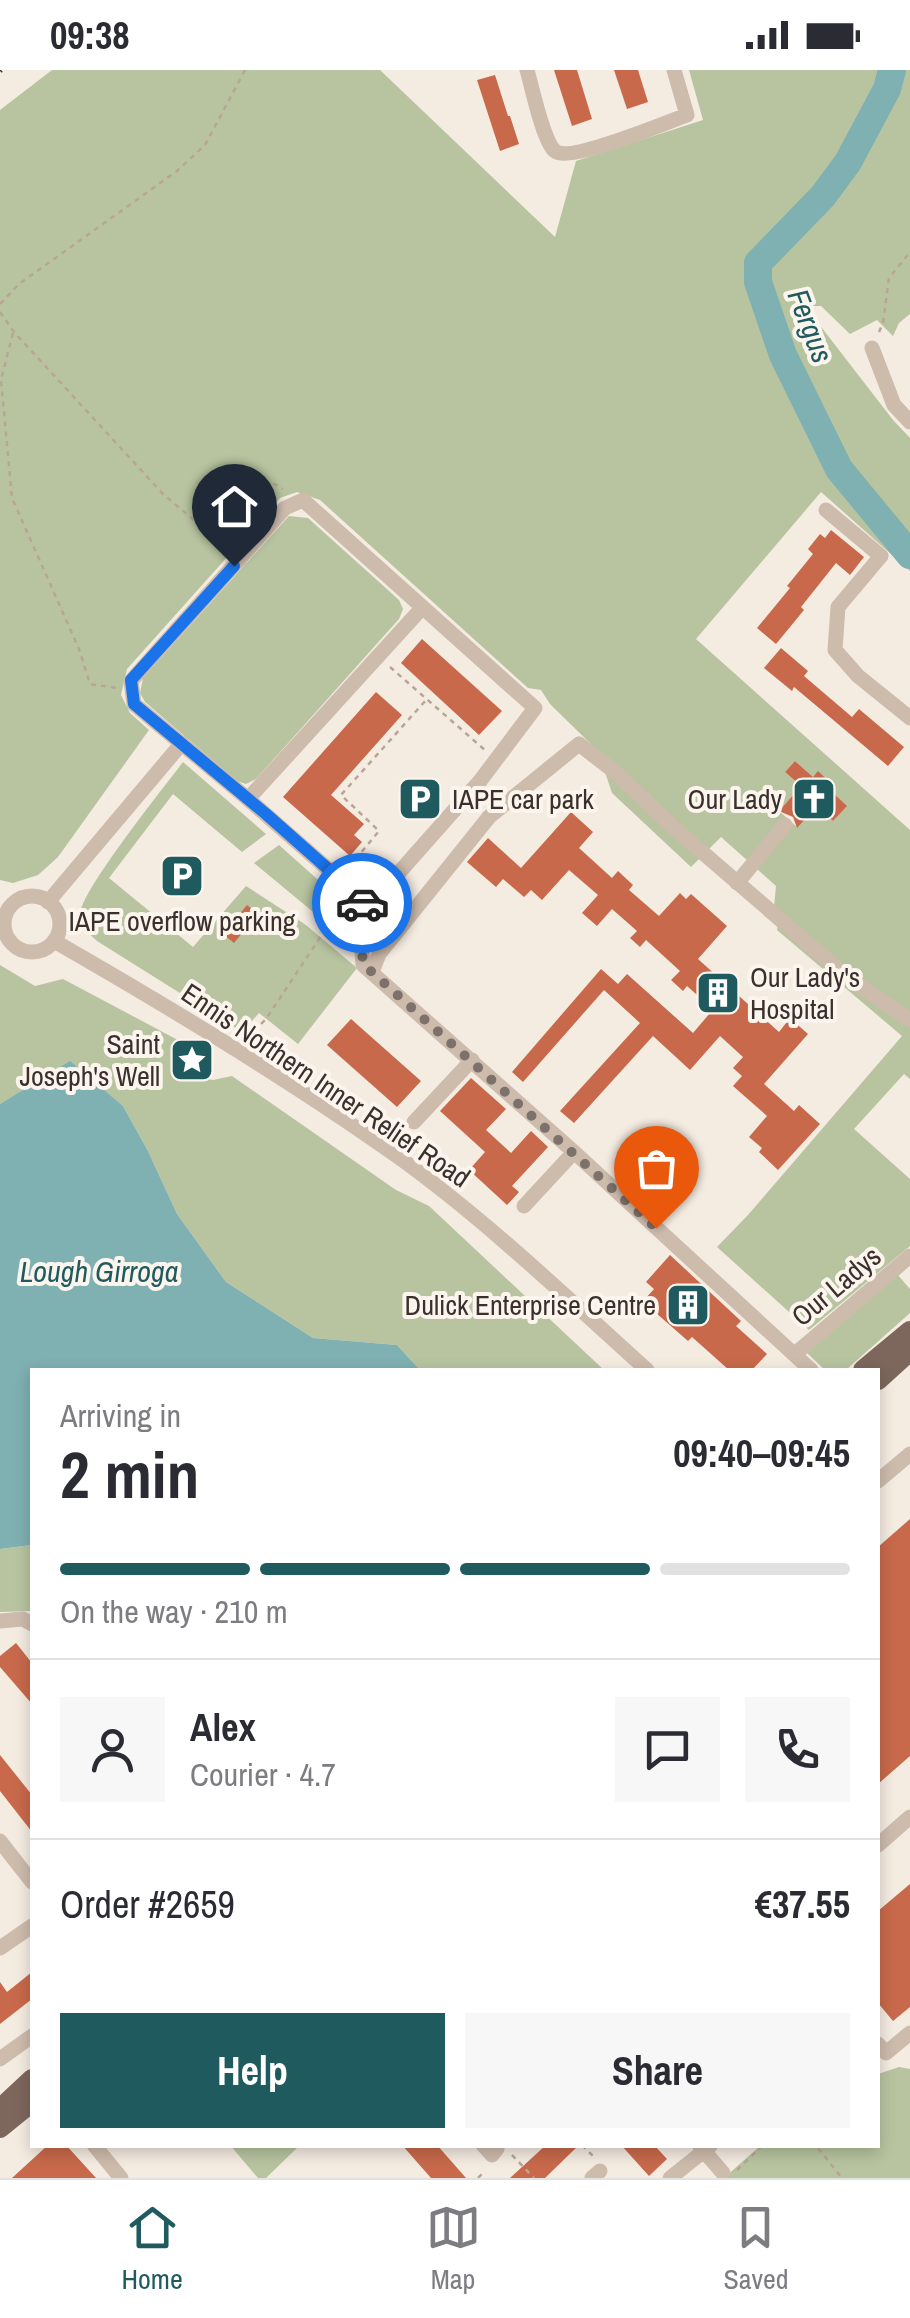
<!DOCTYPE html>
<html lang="en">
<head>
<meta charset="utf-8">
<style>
	body { margin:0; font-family:"Archivo Narrow",sans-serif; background:#f7f7f7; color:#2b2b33; height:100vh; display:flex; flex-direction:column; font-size:38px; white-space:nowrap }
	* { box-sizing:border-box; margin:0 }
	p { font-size:32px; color:#7c7c81 }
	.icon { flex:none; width:55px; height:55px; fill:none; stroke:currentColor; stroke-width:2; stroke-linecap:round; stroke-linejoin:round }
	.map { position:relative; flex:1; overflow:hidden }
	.drawer { position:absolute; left:30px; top:1298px; width:850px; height:780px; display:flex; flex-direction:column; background:#fff; border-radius:0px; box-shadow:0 5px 15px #0003 }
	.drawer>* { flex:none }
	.pin { position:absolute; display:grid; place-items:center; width:85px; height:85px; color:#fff; margin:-102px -42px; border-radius:50% 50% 50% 0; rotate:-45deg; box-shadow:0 0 10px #0007 }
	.pin .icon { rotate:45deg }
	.courier { position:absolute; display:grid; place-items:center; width:100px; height:100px; margin:-50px; border:8px solid #1a73e8; border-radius:50%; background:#fff; color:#222; box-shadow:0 2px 12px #0007 }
	.summary em { font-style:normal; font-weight:800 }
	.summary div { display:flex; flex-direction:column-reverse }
	.summary { display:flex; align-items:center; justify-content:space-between; height:170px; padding:0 30px }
	h1 { font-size:65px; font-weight:800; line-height:75px }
	.bar { display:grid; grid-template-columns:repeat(4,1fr); gap:15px 10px; align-content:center; height:120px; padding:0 30px }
	.bar i { height:12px; border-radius:8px; background:#e1e1e2 }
	.bar .active { background:#1f5a5e }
	.bar p { grid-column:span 4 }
	.line { display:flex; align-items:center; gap:25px; padding:0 30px; border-top:2px solid #e1e1e2 }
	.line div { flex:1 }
	.round { display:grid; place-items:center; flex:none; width:105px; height:105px; border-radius:0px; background:#f7f7f7 }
	.button { display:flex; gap:20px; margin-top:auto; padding:20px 30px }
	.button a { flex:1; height:115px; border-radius:0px; background:#1f5a5e; color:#fff; font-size:40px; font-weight:800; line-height:115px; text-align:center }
	.button a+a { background:#f7f7f7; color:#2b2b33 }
	.status { display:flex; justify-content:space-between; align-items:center; height:70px; padding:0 50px; background:#fff; direction:ltr }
	.status svg { height:28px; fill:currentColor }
	.tab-bar { display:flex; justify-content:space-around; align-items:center; height:140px; border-top:2px solid #e1e1e2; background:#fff; font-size:28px; color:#7c7c81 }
	.tab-bar a { display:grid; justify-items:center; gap:5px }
	.tab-bar .active { color:#1f5a5e }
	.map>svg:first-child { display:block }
	.green { fill:#b8c4a0; fill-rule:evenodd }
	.water { fill:#7fb0b2 }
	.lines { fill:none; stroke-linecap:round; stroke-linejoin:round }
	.river { stroke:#7fb0b2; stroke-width:28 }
	.building { fill:#c8694b }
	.path { stroke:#b9a596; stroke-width:2.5; stroke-dasharray:5 5; stroke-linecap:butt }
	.minor { stroke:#cdbbac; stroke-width:15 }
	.major { stroke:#7d675c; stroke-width:20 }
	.rail { stroke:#3b302b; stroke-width:5; stroke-dasharray:2.5 8; stroke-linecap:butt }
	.done { stroke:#7c716b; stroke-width:10; stroke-dasharray:0 18 }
	.route { stroke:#1a73e8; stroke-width:12 }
	.labels { text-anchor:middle; stroke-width:8; stroke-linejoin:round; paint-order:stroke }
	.poi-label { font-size:28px; fill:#3b302b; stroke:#fbf5ee; text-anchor:end }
	.street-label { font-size:28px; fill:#3b302b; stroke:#fbf5ee }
	.water-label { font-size:30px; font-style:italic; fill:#1f5a5e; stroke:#fbf5ee }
</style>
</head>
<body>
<div class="status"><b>09:38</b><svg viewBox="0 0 49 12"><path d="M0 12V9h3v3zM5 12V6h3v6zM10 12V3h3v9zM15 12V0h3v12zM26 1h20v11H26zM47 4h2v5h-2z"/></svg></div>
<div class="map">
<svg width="910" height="2108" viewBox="0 0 910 2108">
	<rect width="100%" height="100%" fill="#f4ebe1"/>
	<path class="green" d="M 52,0 L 380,0 L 555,167 L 576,91 L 703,50 L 689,0 L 910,0 L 910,244 L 899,253 L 893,266 L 877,250 L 850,264 L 821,236 L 805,236 L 893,350 L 910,368 L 910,501 L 821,422 L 696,569 L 910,760 L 910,1009 L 904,1004 L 854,1059 L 910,1109 L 910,1176 L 809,1260 L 717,1177 L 748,1145 L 902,966 L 777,860 L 780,844 L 774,837 L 776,816 L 721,767 L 691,797 L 612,723 L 598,681 L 550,634 L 541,620 L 528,618 L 320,430 L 297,422 L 280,428 L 127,599 L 121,625 L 130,643 L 149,660 L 58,787 L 38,805 L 13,813 L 0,810 L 0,40 ZM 795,691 L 813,707 L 818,702 L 835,716 L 831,721 L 846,736 L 833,751 L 817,736 L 797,757 L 779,741 L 801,716 L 785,702 Z
		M 289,446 L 308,448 L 399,530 L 403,539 L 399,549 L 256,709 L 246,714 L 237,711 L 145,632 L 140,623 L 143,608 Z
		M 183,692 L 266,764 L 242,782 L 173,724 L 109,808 L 193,877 L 246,816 L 306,855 L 357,898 L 298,974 L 259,943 L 242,962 L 97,871 C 90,865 81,855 80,846 C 77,825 166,715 183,692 Z
		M 279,775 L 335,825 L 337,838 L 352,851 L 353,875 L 254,793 Z
		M 0,895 L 35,916 L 63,909 L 191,977 L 189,1005 L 213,1010 L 232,1006 L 396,1120 L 429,1136 L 604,1300 L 420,1300 L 397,1275 L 313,1268 L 226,1212 L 177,1144 L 148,1081 L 123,1036 L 70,992 L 0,1034 Z
		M 897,1204 L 910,1219 L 910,1243 L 846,1300 L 825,1300 L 806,1282 Z
		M 32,1475 L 32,1541 L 0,1542 L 0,1479 Z
		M 899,1997 L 910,1999 L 910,2108 L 724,2108 L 761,2075 L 878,2075 L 878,2004 Z
		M 230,2075 L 300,2075 L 266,2108 L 258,2108 Z"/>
	<path class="water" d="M 70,991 L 123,1036 L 148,1081 L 177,1144 L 226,1212 L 313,1268 L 397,1275 L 420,1300 L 32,1300 L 32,1475 L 0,1479 L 0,1034 Z"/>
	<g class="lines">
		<path class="river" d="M 892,0 L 887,19 L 848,92 L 823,126 L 758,193 L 758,212 L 783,285 L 839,399 L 910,485"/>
	</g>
	<path class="building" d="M 554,0 L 577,0 L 592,49 L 572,56 Z
		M 614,0 L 638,0 L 648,32 L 627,39 Z
		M 495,5 L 508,46 L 510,46 L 519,74 L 500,81 L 477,10 Z
		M 831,460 L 864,487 L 850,505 L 836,493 L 801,537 L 804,540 L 776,574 L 757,558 L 790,518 L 787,516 L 813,484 L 808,479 L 820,464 L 825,468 Z
		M 422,569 L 502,641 L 479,665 L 401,593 Z
		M 781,578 L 808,601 L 804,606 L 852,647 L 859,639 L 904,677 L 888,696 L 794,617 L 792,621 L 764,598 Z
		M 376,622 L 402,645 L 331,725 L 364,754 L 354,765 L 362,772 L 350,786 L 283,727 Z
		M 795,691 L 813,707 L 818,701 L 835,717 L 831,721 L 847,736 L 833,751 L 817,736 L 797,758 L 793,747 L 779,741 L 801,716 L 785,702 Z
		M 571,742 L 593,762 L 579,778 L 612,808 L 618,801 L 633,815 L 629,820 L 659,846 L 680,823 L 686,829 L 691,824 L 727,856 L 698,889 L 779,962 L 790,948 L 808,964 L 764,1014 L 794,1041 L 799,1035 L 820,1054 L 778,1100 L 759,1082 L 762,1078 L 749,1067 L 767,1046 L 733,1016 L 742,1006 L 733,998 L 743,987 L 720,966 L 690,1000 L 653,966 L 574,1053 L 560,1041 L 640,953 L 604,920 L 523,1012 L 512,1002 L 601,899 L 618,914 L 627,904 L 693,963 L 710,943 L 702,936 L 705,932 L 687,916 L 683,921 L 671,910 L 680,901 L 646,870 L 640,877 L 630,868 L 637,861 L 612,839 L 597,856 L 582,843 L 598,825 L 569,800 L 542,830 L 531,820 L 524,827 L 503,809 L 496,817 L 467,792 L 488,768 L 521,798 Z
		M 247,835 L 258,844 L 234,873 L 223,864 Z
		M 351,949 L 421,1011 L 397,1037 L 327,975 Z
		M 471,1008 L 506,1039 L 486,1060 L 511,1083 L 531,1061 L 548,1077 L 512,1116 L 519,1122 L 507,1135 L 469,1100 L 485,1082 L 440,1041 Z
		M 670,1185 L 741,1251 L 736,1256 L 767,1284 L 752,1300 L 729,1300 L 692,1267 L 688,1271 L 656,1243 L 658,1240 L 645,1229 L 654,1219 L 646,1212 Z
		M 910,1449 L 910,1686 L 878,1714 L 878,1477 Z
		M 16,1573 L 32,1593 L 32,1634 L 0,1597 L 0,1586 Z
		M 0,1685 L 32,1725 L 32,1762 L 0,1721 Z
		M 910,1814 L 910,1937 L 893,1951 L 878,1933 L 878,1841 Z
		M 32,1902 L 32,1929 L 0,1954 L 0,1912 L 7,1922 Z
		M 48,2075 L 66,2075 L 96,2108 L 12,2108 Z
		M 402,2075 L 437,2075 L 466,2108 L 431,2108 Z
		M 546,2075 L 579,2075 L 545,2108 L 510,2108 Z
		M 621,2075 L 654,2075 L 667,2089 L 649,2106 Z"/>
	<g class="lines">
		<path class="path" d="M 0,234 L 19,214 L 177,101 L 205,75 L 245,0
			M 0,242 L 14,262 L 164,425 L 200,455 L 217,454 L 254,420 L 275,414 L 283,419
			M 879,262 L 883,253 L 889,208 L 910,182
			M 13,263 L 1,310 L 12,428 L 79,579 L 90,614 L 117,618
			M 390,597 L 486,681
			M 349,797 L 379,761 L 341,725 L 427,629
			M 247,968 L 266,949 L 325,860
			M 582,2075 L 595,2088
			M 779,2075 L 800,2075
			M 809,2075 L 817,2077 L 842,2108
			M 512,2085 L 534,2108
			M 737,2100 L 763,2075
			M 478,2108 L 485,2101"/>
		<path class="minor" d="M 527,0 C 532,17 543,71 555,81 C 570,93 667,52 687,45 L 674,0
			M 872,278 L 894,335 L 910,352
			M 826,440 L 881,486 L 838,537 L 835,580 L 858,606 L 910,648
			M 248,729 L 422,538
			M 737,813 L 785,755
			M4 854a28 28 0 1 1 56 0a28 28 0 1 1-56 0Z
			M 362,829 L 248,729 L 134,634 L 131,611 L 285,438 L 303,430 L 535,638 L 480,711 L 396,806 L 362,829 L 360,857 L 363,895 L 574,1082 L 811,1300
			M 48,832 L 182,673
			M 54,871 C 171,938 287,1008 397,1086 C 486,1150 566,1227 647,1300
			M 372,902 L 379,884 L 489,747 L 579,674 L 615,702 L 673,757 L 847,907 L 910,950
			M 414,1052 L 472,990
			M 524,1136 L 574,1082
			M 795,1284 L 910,1186
			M 878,1411 L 910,1384
			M 0,1551 L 23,1549 L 32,1554
			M 0,1771 L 32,1812
			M 878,1775 L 910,1747
			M 0,1878 L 32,1856
			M 878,1974 L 886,1983 L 910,1963
			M 0,1989 L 32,1966
			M 94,2075 L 121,2108
			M 483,2075 L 492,2085 L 497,2079
			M 711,2075 L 704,2081 L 723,2103
			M 592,2108 L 600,2101
			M 670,2108 L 704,2081 L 699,2075"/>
		<path class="major" d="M 863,1300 L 910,1261
			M 878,1310 L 910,1281
			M 0,2039 L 32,2009
			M 0,2058 L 32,2032"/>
		<path class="rail" d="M 0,1 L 1,0"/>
	</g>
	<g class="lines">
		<path class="done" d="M 362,833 L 360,857 L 363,894 L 656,1158"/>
		<path class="route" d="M 234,496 L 131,610 L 134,634 L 266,744 L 362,829 L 362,833"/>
	</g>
	<defs>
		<symbol id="parking-square" viewBox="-11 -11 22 22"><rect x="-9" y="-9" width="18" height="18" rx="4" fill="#1f5a5e" stroke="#fbf5ee"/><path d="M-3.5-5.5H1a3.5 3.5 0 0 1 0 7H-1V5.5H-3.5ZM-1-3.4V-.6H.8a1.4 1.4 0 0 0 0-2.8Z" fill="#fff"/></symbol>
		<symbol id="church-square" viewBox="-11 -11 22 22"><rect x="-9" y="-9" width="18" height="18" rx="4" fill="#1f5a5e" stroke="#fbf5ee"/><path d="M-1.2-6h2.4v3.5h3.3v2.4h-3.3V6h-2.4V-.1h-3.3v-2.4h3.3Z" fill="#fff"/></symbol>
		<symbol id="building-square" viewBox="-11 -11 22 22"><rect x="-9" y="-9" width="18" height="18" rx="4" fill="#1f5a5e" stroke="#fbf5ee"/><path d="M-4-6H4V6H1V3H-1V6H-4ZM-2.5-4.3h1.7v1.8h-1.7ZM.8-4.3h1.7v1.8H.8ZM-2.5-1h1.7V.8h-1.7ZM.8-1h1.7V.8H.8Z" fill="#fff"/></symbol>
		<symbol id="sight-square" viewBox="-11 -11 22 22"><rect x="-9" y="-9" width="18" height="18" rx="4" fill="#1f5a5e" stroke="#fbf5ee"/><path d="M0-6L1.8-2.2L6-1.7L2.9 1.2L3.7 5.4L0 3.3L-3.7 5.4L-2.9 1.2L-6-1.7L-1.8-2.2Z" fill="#fff"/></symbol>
	</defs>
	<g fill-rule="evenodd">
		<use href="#parking-square" x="395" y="704" width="50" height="50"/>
		<use href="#church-square" x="789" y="704" width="50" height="50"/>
		<use href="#parking-square" x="157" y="781" width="50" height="50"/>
		<use href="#building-square" x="693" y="898" width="50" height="50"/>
		<use href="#sight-square" x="167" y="965" width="50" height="50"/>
		<use href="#building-square" x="663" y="1210" width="50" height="50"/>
	</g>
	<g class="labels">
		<g class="poi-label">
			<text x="452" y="739" text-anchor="start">IAPE car park</text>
			<text x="782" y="739">Our Lady</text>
			<text x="182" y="861" text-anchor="middle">IAPE overflow parking</text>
			<text x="750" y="917" text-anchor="start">Our Lady's<tspan x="750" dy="32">Hospital</tspan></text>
			<text x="160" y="984">Saint<tspan x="160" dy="32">Joseph's Well</tspan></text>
			<text x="656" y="1245">Dulick Enterprise Centre</text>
		</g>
		<g class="street-label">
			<text transform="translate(326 1015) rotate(34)" y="10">Ennis Northern Inner Relief Road</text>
			<text transform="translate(836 1216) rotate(-40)" y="10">Our Ladys</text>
		</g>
		<g class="water-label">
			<text transform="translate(810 256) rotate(69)" y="10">Fergus</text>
			<text x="99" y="1212">Lough Girroga</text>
		</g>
	</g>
</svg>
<div class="pin" style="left:656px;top:1158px;background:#ea580c"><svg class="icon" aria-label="bag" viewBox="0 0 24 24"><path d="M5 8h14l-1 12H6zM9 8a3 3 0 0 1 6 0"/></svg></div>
<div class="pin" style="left:234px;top:496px;background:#1f2937"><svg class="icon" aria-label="home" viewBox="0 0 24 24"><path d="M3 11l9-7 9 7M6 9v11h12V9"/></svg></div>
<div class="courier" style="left:362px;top:833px"><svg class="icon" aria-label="car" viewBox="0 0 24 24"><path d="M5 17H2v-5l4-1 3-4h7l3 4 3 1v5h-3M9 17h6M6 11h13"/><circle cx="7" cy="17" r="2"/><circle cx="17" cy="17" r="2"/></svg></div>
<section class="drawer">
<div class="summary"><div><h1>2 min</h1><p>Arriving in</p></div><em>09:40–09:45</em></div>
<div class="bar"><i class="active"></i><i class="active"></i><i class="active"></i><i></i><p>On the way · 210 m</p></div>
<div class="line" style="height:180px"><a class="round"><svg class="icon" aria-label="person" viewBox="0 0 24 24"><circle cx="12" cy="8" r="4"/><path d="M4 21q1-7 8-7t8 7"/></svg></a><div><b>Alex</b><p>Courier · 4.7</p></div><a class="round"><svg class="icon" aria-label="chat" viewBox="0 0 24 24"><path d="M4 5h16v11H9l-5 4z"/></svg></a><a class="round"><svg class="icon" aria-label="phone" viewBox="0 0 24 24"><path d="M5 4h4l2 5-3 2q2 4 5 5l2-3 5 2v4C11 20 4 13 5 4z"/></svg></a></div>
<div class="line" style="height:130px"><div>Order #2659</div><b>€37.55</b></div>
<div class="button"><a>Help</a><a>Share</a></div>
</section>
</div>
<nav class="tab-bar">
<a class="active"><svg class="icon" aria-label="home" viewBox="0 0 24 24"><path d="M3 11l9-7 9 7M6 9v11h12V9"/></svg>Home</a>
<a><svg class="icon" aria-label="map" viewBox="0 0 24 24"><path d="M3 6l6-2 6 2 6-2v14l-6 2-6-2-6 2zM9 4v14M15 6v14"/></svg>Map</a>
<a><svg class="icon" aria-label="saved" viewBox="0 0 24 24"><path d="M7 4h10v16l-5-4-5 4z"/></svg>Saved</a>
</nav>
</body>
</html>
